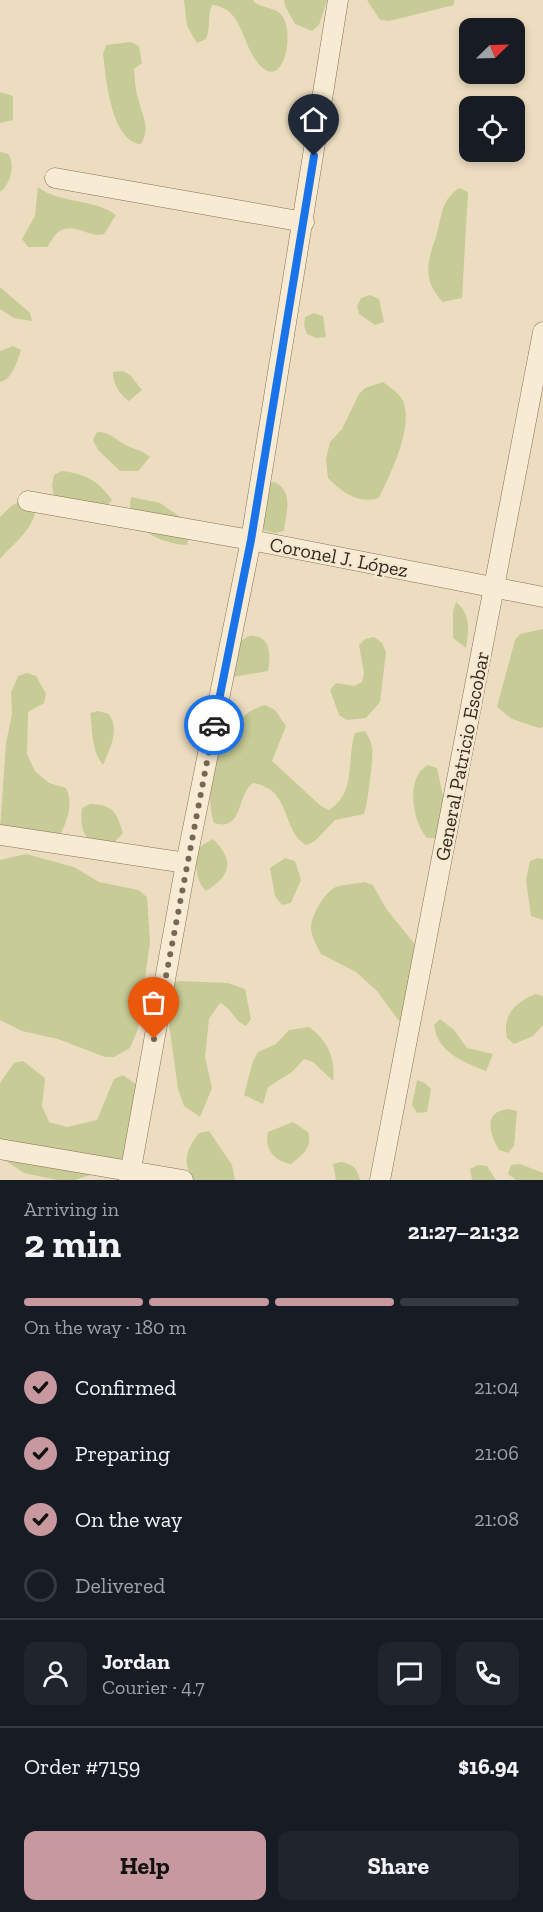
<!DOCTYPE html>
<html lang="en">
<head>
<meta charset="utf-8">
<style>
	body { margin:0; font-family:"Zilla Slab",serif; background:#20242c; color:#f1f3f6; height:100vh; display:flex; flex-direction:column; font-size:22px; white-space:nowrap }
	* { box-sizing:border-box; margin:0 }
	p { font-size:20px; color:#9ea1a6 }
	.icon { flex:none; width:33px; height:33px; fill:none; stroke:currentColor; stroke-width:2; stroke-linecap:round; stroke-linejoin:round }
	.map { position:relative; height:1180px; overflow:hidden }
	.drawer { display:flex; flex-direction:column; background:#171b24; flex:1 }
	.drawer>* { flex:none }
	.needle { width:39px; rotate:67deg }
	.buttons { position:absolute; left:459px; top:18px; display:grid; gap:12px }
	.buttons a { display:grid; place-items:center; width:66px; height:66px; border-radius:12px; background:#171b24; box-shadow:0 3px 9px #0003; font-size:30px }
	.pin { position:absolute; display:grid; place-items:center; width:51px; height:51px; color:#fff; margin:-62px -26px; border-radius:50% 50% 50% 0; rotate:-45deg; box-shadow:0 0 6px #0007 }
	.pin .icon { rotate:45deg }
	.courier { position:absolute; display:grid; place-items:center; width:60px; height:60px; margin:-30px; border:4px solid #1a73e8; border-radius:50%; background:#fff; color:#222; box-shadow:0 2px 8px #0007 }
	.overview em { font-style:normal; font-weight:700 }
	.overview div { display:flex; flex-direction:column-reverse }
	.overview { display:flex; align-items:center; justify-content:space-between; height:102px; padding:0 24px }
	h1 { font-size:39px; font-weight:700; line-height:45px }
	.bar { display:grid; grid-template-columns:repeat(4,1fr); gap:9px 6px; align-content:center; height:72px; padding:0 24px }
	.bar i { height:8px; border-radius:4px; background:#363941 }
	.bar .current { background:#c7989d }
	.bar p { grid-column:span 4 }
	.line { display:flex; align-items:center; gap:15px; padding:0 24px; border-top:2px solid #363941 }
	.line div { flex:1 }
	.round { display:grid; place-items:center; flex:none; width:63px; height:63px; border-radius:12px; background:#20242c }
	ol { padding:0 24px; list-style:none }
	li { display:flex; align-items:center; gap:18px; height:66px }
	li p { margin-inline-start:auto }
	li .icon { padding:6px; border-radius:50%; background:#c7989d; color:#111; stroke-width:4 }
	li:last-child { color:#9ea1a6 }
	li i { width:33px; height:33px; border:3px solid #363941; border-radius:50% }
	.primary-button { display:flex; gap:12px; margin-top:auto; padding:12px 24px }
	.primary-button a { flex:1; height:69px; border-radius:12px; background:#c7989d; color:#111; font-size:24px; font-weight:700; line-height:69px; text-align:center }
	.primary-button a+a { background:#20242c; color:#f1f3f6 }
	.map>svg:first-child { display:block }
	.green { fill:#c7cb95 }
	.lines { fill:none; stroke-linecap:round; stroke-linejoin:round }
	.minor-casing { stroke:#866e59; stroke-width:21 }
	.minor { stroke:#f8ebd3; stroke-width:20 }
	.done { stroke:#766756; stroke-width:6; stroke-dasharray:0 10.8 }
	.route { stroke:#1a73e8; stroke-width:8 }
	.labels { text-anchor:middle; stroke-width:5; stroke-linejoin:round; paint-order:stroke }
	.street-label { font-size:20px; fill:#36281d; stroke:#f5e8d0 }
</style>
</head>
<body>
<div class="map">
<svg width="543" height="1180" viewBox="0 0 543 1180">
	<rect width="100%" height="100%" fill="#edddc0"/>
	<path class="green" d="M 184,0 L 253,0 C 260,10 276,5 283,17 C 295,37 282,93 258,63 C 241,43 243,8 212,5 C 207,16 211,28 206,39 L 197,43 L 187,26 Z
		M 284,0 L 327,0 L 319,25 L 312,31 L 295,24 L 285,6 Z
		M 367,0 L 454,0 L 454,5 L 389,21 L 380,20 Z
		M 131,42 L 139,46 L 142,63 L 134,69 C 135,79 135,89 138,98 C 142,115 151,128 141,144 C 111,142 106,78 103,54 L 106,45 Z
		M 0,92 L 13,96 L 13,120 L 0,123 Z
		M 0,152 L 8,154 C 16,165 10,185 0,192 Z
		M 38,187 C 60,204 93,198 116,215 L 104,234 C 90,238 73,222 60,231 C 55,233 51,242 47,247 L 28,247 L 22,239 L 35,216 Z
		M 459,188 L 468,192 L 462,298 L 443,302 C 422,281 427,261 436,237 C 442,217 440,201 459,188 Z
		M 0,287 L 30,313 L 32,321 L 14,318 L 0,309 Z
		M 370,295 L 379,299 L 384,322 L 375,325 L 359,314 L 357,306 L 361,298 Z
		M 314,313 L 323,316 L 326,337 L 317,338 L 307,334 L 304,326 L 305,317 Z
		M 13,346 L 21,350 C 17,361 13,379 0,382 L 0,351 Z
		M 123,371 L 130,375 L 142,390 L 129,401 C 119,394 113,384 113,372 Z
		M 383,382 C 390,387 399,393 403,401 C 414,427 390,475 379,498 C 358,504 343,493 328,478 L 326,459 L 330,442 L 342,429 L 359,394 L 365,388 Z
		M 97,432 C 110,432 113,438 124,444 C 134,450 139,448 150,457 L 138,471 L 120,471 L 98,450 L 93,440 Z
		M 62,471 C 85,474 98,480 112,500 L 98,516 L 55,504 L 52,485 L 54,475 Z
		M 275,482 C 294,492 286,513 284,531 L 275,533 L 264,530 L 261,502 L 265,483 Z
		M 131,497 L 160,503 L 192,525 L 187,545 C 162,544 124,528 131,497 Z
		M 20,501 L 29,506 L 35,514 C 28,534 14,543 0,559 L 0,517 L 11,506 Z
		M 456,602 C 471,614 469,630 466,648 L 453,638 L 453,611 Z
		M 543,629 L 543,727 L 539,728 L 512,719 L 497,707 L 515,640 L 520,634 Z
		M 249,636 C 271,634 271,655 268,671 L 233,677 L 229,648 Z
		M 374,637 L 382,643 L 386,652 L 380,702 L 366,718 L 347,720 L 339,715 L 330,690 L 336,683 L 354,686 L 362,682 L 364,673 L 359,645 L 365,639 Z
		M 27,673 L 36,676 L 46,694 L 44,703 L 28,712 L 27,754 L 35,771 L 49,783 L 66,788 C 75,806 65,825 57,842 L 0,829 L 6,743 L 12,714 L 11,693 L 18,676 Z
		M 265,705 L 275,710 L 286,726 L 272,761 L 321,806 L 329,810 C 357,792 346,761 355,733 L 365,731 C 368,736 371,741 372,748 C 374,755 367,808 364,814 L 335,820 L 315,841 L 306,845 C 281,830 292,789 253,783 C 236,795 244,832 214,823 C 201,785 222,716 265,705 Z
		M 98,711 L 109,714 C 120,730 110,749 103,765 C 91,749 93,732 90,713 Z
		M 428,765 L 437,768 L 445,806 L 437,838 L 427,838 C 412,821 405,777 428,765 Z
		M 90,804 C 113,804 117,813 123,833 L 106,851 C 85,841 79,831 82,808 Z
		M 213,839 C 234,860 232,875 206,891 C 195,881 196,864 196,849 Z
		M 26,854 L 74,867 L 99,882 L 138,890 L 147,897 L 150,942 L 138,1029 L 130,1048 L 114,1057 L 105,1057 L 58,1039 L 22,1031 L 0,1020 L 0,860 Z
		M 285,858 L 295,861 L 301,880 L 291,903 L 282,905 L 275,896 L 270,868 Z
		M 538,858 L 543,859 L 543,920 L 531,916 L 526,880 L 530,861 Z
		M 364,882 L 373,885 L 387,910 L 418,948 L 409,1023 L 399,1021 L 377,991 L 356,972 L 321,954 C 317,946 311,936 311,927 C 311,916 325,891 336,887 C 344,884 355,884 364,882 Z
		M 180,981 L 228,983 L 245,989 L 251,1019 L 246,1026 C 234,1021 232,1008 220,1003 L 209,1019 L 205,1057 L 212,1088 L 200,1117 L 184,1106 L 178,1089 L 166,1003 L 171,983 Z
		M 535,994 L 543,996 L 543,1025 L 533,1036 L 514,1044 L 507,1038 C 502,1015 515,1003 535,994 Z
		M 440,1019 L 454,1030 L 467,1048 L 493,1054 L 486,1071 C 463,1062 437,1052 434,1025 Z
		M 309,1027 C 327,1039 336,1059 333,1081 L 313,1062 L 304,1059 L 292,1072 L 268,1087 L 263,1104 L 244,1095 L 253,1061 L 258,1052 L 276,1044 L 289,1030 Z
		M 23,1061 L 45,1078 L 42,1106 L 49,1122 L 67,1127 L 97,1120 L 114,1079 L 123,1075 L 138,1086 L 130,1151 L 117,1166 L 75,1180 L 57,1180 L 24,1173 L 0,1157 L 0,1083 L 14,1063 Z
		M 417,1080 L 425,1083 L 431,1089 L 427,1112 L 417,1113 L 412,1105 Z
		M 508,1109 L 517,1111 L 514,1146 L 508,1153 L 499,1150 C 490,1134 482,1112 508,1109 Z
		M 293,1122 L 308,1132 C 313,1148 303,1154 291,1164 C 274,1161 264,1149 268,1132 Z
		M 209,1131 L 232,1165 L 235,1180 L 194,1180 C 181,1163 187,1148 199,1133 Z
		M 341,1162 C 353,1164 357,1168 360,1180 L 336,1180 L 333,1164 Z
		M 520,1164 L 543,1173 L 543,1180 L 516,1180 L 508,1174 L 511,1165 Z
		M 478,1165 L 487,1166 L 496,1180 L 472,1180 L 470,1169 Z"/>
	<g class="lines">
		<defs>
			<path id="minor" d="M 55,178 L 304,222
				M 28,501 L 251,540 L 543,597
				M 0,835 L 186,863
				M 0,1149 L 183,1180
				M 129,1180 L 186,863 L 251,540 L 338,0
				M 380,1180 L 543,332"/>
		</defs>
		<use href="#minor" class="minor-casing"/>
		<use href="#minor" class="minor"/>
	</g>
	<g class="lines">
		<path class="done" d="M 154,1039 L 214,725"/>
		<path class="route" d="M 214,725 L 251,540 L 314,156"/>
	</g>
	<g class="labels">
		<g class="street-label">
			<text transform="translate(339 557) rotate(11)" y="7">Coronel J. López</text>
			<text transform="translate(462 756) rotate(-79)" y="7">General Patricio Escobar</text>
		</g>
	</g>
</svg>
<div class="buttons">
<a><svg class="needle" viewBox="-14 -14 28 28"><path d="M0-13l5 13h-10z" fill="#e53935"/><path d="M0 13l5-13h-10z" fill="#9ea1a6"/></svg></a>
<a><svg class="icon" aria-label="locate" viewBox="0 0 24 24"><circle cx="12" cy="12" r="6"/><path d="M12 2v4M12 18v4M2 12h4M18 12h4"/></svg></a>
</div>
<div class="pin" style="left:154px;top:1039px;background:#ea580c"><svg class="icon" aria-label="bag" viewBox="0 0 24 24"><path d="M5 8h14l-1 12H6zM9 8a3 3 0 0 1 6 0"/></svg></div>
<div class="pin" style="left:314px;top:156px;background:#1f2937"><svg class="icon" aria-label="home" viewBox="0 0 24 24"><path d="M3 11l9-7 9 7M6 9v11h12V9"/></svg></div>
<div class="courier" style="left:214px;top:725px"><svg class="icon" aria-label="car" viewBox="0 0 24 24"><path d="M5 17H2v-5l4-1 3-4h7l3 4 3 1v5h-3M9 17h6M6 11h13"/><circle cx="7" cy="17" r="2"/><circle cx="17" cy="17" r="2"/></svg></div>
</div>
<section class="drawer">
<div class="overview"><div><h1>2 min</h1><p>Arriving in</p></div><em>21:27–21:32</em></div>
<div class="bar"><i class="current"></i><i class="current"></i><i class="current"></i><i></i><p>On the way · 180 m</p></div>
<ol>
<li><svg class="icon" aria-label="check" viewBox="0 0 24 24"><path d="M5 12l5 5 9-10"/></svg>Confirmed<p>21:04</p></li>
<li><svg class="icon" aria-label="check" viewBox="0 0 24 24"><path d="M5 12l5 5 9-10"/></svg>Preparing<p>21:06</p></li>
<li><svg class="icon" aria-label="check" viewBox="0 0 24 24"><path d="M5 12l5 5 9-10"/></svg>On the way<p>21:08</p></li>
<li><i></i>Delivered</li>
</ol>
<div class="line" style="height:108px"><a class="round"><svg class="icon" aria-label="person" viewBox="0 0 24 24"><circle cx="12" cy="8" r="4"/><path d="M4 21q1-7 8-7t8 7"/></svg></a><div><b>Jordan</b><p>Courier · 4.7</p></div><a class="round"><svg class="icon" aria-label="chat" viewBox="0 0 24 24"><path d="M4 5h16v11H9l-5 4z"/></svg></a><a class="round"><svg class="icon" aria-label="phone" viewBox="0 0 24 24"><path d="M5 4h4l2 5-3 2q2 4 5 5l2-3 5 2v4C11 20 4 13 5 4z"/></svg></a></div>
<div class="line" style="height:78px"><div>Order #7159</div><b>$16.94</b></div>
<div class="primary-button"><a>Help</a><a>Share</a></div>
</section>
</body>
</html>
